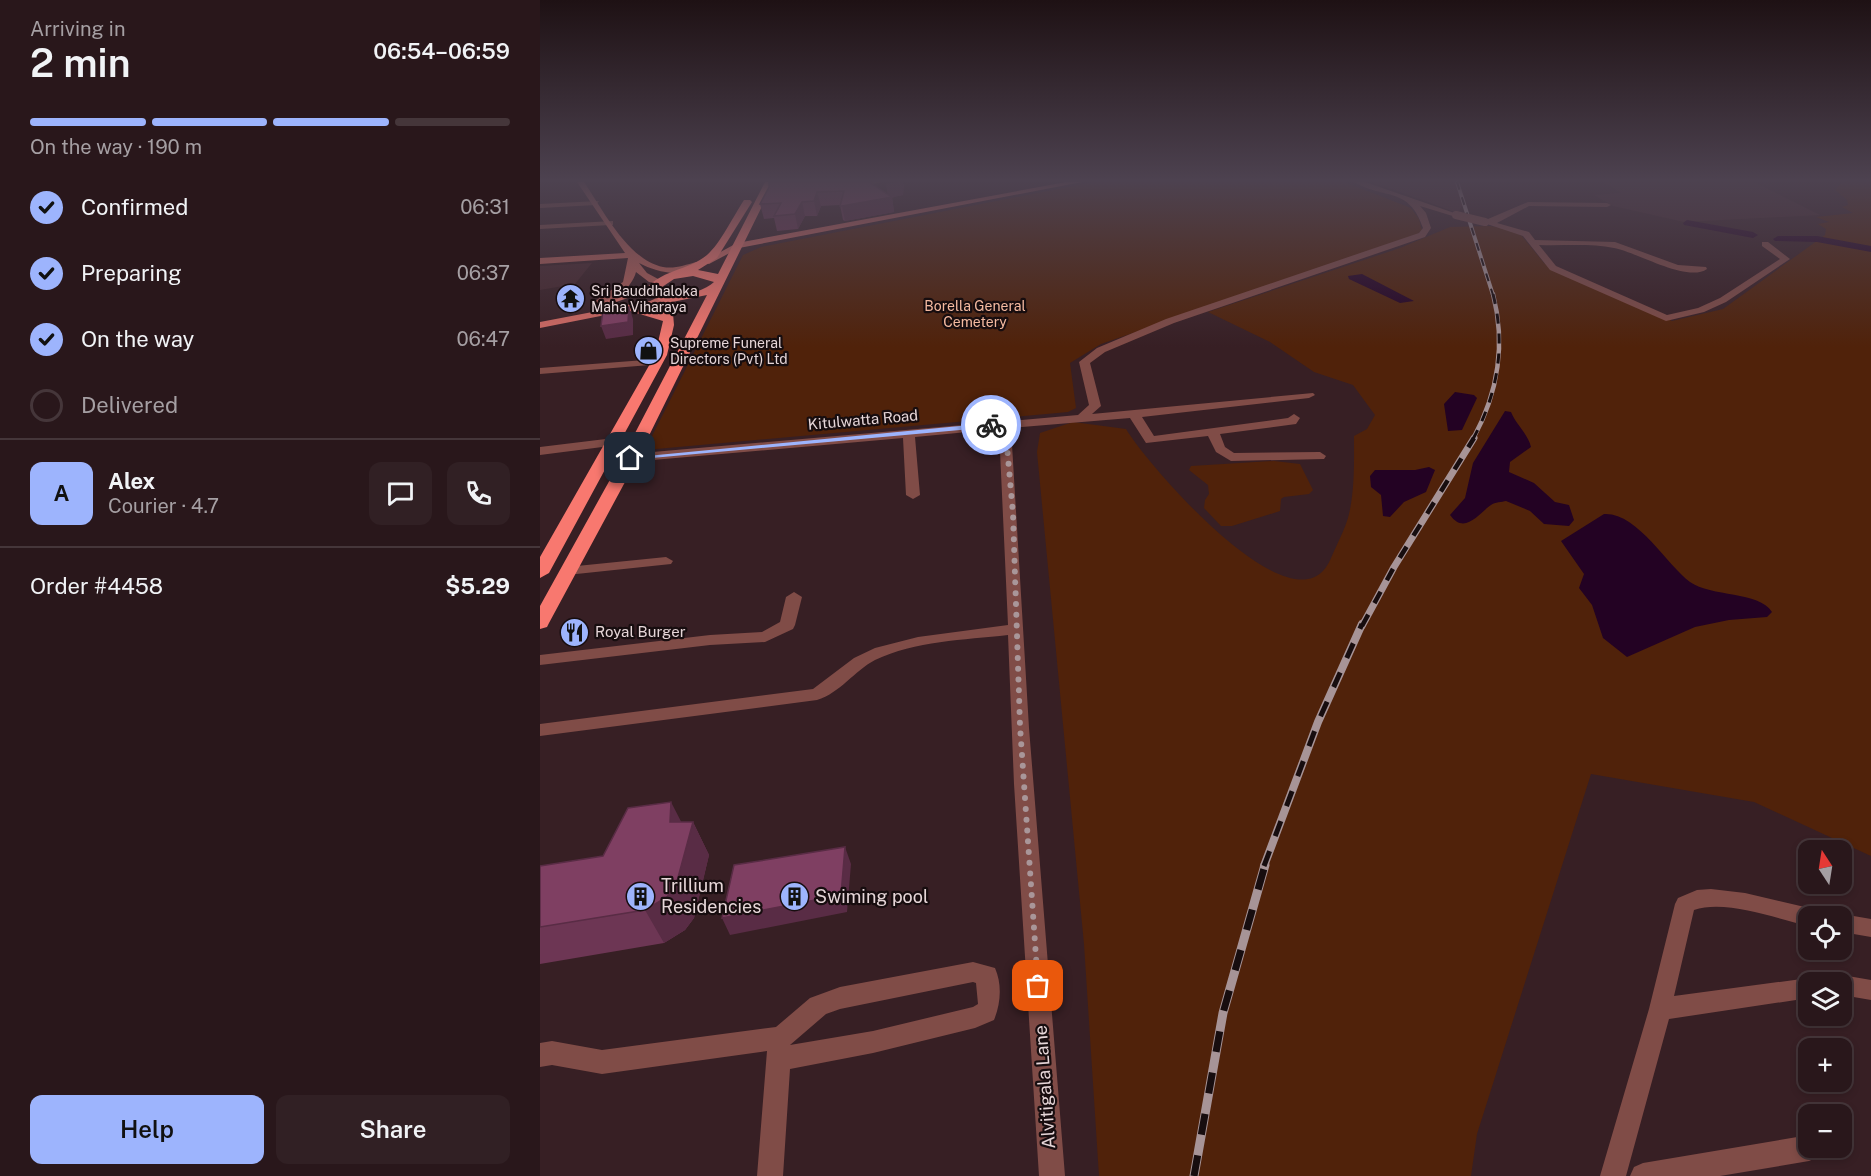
<!DOCTYPE html>
<html lang="en">
<head>
<meta charset="utf-8">
<style>
	body { margin:0; font-family:"Public Sans",sans-serif; background:#312024; color:#f1f3f6; height:100vh; display:flex; flex-direction:column; font-size:22px; white-space:nowrap }
	* { box-sizing:border-box; margin:0 }
	p { font-size:20px; color:#a59fa3 }
	.icon { flex:none; width:33px; height:33px; fill:none; stroke:currentColor; stroke-width:2; stroke-linecap:round; stroke-linejoin:round }
	.map { position:relative; flex:1; overflow:hidden }
	.details { display:flex; flex-direction:column; background:#29171b; width:540px }
	.details>* { flex:none }
	.needle { width:39px; rotate:348deg }
	.tools { position:absolute; left:1258px; top:840px; display:grid; gap:12px }
	.tools a { display:grid; place-items:center; width:54px; height:54px; border-radius:12px; background:#29171b; box-shadow:0 3px 9px #0003,0 0 0 2px #45363a; font-size:30px }
	.pin { position:absolute; display:grid; place-items:center; width:51px; height:51px; color:#fff; margin:-26px; border-radius:12px; box-shadow:0 3px 9px #0006 }
	.courier { position:absolute; display:grid; place-items:center; width:60px; height:60px; margin:-30px; border:4px solid #9db4fd; border-radius:50%; background:#fff; color:#222; box-shadow:0 2px 8px #0007 }
	.head em { font-style:normal; font-weight:600 }
	.head div { display:flex; flex-direction:column-reverse }
	.head { display:flex; align-items:center; justify-content:space-between; height:102px; padding:0 30px }
	h1 { font-size:39px; font-weight:600; line-height:45px }
	.bar { display:grid; grid-template-columns:repeat(4,1fr); gap:9px 6px; align-content:center; height:72px; padding:0 30px }
	.bar i { height:8px; border-radius:4px; background:#45363a }
	.bar .active { background:#9db4fd }
	.bar p { grid-column:span 4 }
	.line { display:flex; align-items:center; gap:15px; padding:0 30px; border-top:2px solid #45363a }
	.line div { flex:1 }
	.round { display:grid; place-items:center; flex:none; width:63px; height:63px; border-radius:12px; background:#312024 }
	ol { padding:0 30px; list-style:none }
	li { display:flex; align-items:center; gap:18px; height:66px }
	li p { margin-inline-start:auto }
	li .icon { padding:6px; border-radius:50%; background:#9db4fd; color:#111; stroke-width:4 }
	li:last-child { color:#a59fa3 }
	li i { width:33px; height:33px; border:3px solid #45363a; border-radius:50% }
	.button { display:flex; gap:12px; margin-top:auto; padding:12px 30px }
	.button a { flex:1; height:69px; border-radius:12px; background:#9db4fd; color:#111; font-size:24px; font-weight:600; line-height:69px; text-align:center }
	.button a+a { background:#312024; color:#f1f3f6 }
	main { display:flex; flex:1; min-height:0 }
	.map>svg:first-child { display:block }
	.built { fill:#45272d }
	.green { fill:#50220a }
	.water { fill:#230223 }
	.lines { fill:none; stroke-linecap:round; stroke-linejoin:round }
	.canal { fill:#230223; fill-rule:evenodd }
	.street { fill:#804c47; fill-rule:evenodd }
	.secondary { fill:#b05e57; fill-rule:evenodd }
	.primary { fill:#d66c64; fill-rule:evenodd }
	.highway { fill:#f8786f; fill-rule:evenodd }
	.rail-far4-casing { stroke:#a79497; stroke-width:4 }
	.rail-far3-casing { stroke:#a79497; stroke-width:4.5 }
	.rail-far2-casing { stroke:#a79497; stroke-width:7 }
	.rail-far1-casing { stroke:#a79497; stroke-width:8 }
	.rail-casing { stroke:#a79497; stroke-width:9 }
	.rail-far4 { stroke:#170d0f; stroke-width:2; stroke-dasharray:8; stroke-linecap:butt }
	.rail-far3 { stroke:#170d0f; stroke-width:3; stroke-dasharray:10; stroke-linecap:butt }
	.rail-far2 { stroke:#170d0f; stroke-width:4.5; stroke-dasharray:13; stroke-linecap:butt }
	.rail-far1 { stroke:#170d0f; stroke-width:5; stroke-dasharray:16; stroke-linecap:butt }
	.rail { stroke:#170d0f; stroke-width:7; stroke-dasharray:21; stroke-linecap:butt }
	.street-bridge { stroke:#804c47; stroke-width:8 }
	.wall { fill:#6d3654 }
	.shaded-wall { fill:#592c45 }
	.building { fill:#7f3f62; stroke:#592c45; stroke-width:1.5 }
	.route { fill:#9db4fd }
	.done { stroke:#a99699; stroke-width:6; stroke-dasharray:0 10.8 }
	.labels { text-anchor:middle; stroke-width:4.5; stroke-linejoin:round; paint-order:stroke }
	.far-poi-label { font-size:14px; fill:#e6d6d8; stroke:#170d0f; text-anchor:start }
	.far-park-label { font-size:14px; fill:#f5baa0; stroke:#170d0f }
	.street-label { font-size:15px; fill:#e6d6d8; stroke:#170d0f }
	.poi-label { font-size:15px; fill:#e6d6d8; stroke:#170d0f; text-anchor:start }
	.near-poi-label { font-size:18px; fill:#e6d6d8; stroke:#170d0f; text-anchor:start }
	.near-street-label { font-size:18px; fill:#e6d6d8; stroke:#170d0f }
</style>
</head>
<body>
<main>
<section class="details">
<div class="head"><div><h1>2 min</h1><p>Arriving in</p></div><em>06:54–06:59</em></div>
<div class="bar"><i class="active"></i><i class="active"></i><i class="active"></i><i></i><p>On the way · 190 m</p></div>
<ol>
<li><svg class="icon" aria-label="check" viewBox="0 0 24 24"><path d="M5 12l5 5 9-10"/></svg>Confirmed<p>06:31</p></li>
<li><svg class="icon" aria-label="check" viewBox="0 0 24 24"><path d="M5 12l5 5 9-10"/></svg>Preparing<p>06:37</p></li>
<li><svg class="icon" aria-label="check" viewBox="0 0 24 24"><path d="M5 12l5 5 9-10"/></svg>On the way<p>06:47</p></li>
<li><i></i>Delivered</li>
</ol>
<div class="line" style="height:108px"><b class="round" style="background:#9db4fd;color:#111">A</b><div><b>Alex</b><p>Courier · 4.7</p></div><a class="round"><svg class="icon" aria-label="chat" viewBox="0 0 24 24"><path d="M4 5h16v11H9l-5 4z"/></svg></a><a class="round"><svg class="icon" aria-label="phone" viewBox="0 0 24 24"><path d="M5 4h4l2 5-3 2q2 4 5 5l2-3 5 2v4C11 20 4 13 5 4z"/></svg></a></div>
<div class="line" style="height:78px"><div>Order #4458</div><b>$5.29</b></div>
<div class="button"><a>Help</a><a>Share</a></div>
</section>
<div class="map">
<svg width="1331" height="1176" viewBox="0 0 1331 1176">
	<rect width="100%" height="100%" fill="#371f24"/>
	<path class="built" d="M 832,182 L 915,182 L 923,204 L 918,213 Z
		M 1064,182 L 1214,182 L 1280,215 L 1144,222 L 1073,206 L 1054,195 L 1081,193 Z
		M 52,263 L 35,284 L 0,290 L 0,266 Z"/>
	<path class="green" d="M 554,182 L 804,182 L 871,208 L 879,219 L 882,230 L 877,235 L 561,344 L 530,363 L 536,408 L 528,412 L 105,450 L 203,255 L 221,247 Z
		M 1302,182 L 1331,182 L 1331,856 L 1214,802 L 1051,774 L 937,1134 L 931,1176 L 559,1176 L 544,944 L 497,452 L 500,433 L 533,422 L 586,429 C 607,464 739,617 783,571 C 789,565 792,555 796,547 C 800,538 805,528 808,518 C 815,492 814,462 814,436 L 827,429 L 835,415 L 813,385 L 774,372 L 730,342 L 668,312 L 860,248 L 910,227 L 950,226 L 969,229 L 982,236 L 1004,263 L 1132,321 L 1183,309 L 1285,235 L 1286,229 L 1278,224 L 1289,222 L 1276,217 L 1313,213 L 1302,207 L 1308,205 L 1307,200 L 1295,190 Z
		M 734,461 L 760,464 L 773,490 L 769,494 L 744,497 L 741,499 L 740,511 L 692,526 L 681,526 L 664,508 L 665,500 L 669,494 L 668,485 L 649,470 L 651,466 Z"/>
	<path class="water" d="M 822,274 L 874,301 L 860,303 L 809,279 L 808,276 Z
		M 915,392 L 934,395 L 937,398 L 922,430 L 908,431 L 904,404 Z
		M 965,411 L 971,412 C 977,426 988,434 991,447 L 970,462 L 969,472 L 994,483 L 1015,502 L 1029,505 L 1034,520 L 1029,526 L 1004,524 L 990,511 L 966,501 C 962,502 955,502 951,505 C 940,512 925,536 910,515 L 925,498 L 933,463 Z
		M 889,467 L 895,470 L 886,492 L 864,502 L 850,517 L 843,516 L 841,495 L 831,487 L 830,476 L 835,470 L 875,470 Z
		M 1064,514 C 1097,512 1127,565 1150,582 C 1171,597 1219,591 1232,612 L 1227,617 L 1189,620 L 1155,627 L 1087,657 L 1063,638 L 1052,605 L 1039,588 L 1044,574 L 1021,541 Z"/>
	<g class="lines">
		<path class="canal" d="M 1147,220 L 1213,232 L 1218,235 L 1213,238 L 1144,225 L 1143,223 Z
			M 1238,236 L 1277,236 L 1331,246 L 1331,252 L 1277,242 L 1235,241 L 1233,239 Z"/>
		<path class="street" d="M 323,182 L 342,182 L 313,188 L 309,186 Z
			M 814,182 L 825,182 L 920,215 L 916,217 L 880,206 L 886,213 L 891,228 L 885,237 L 634,323 L 565,352 L 550,363 L 561,406 L 552,414 L 773,393 L 775,395 L 769,398 L 602,417 L 614,436 L 748,418 L 754,414 L 760,418 L 756,424 L 680,434 L 685,447 L 694,453 L 780,452 L 786,456 L 784,459 L 691,461 L 676,452 L 668,436 L 606,443 L 590,418 L 471,428 L 489,728 L 525,1176 L 499,1176 L 474,784 L 468,635 C 424,640 375,641 335,660 C 314,671 300,693 277,700 L 0,736 L 0,724 L 273,689 L 314,658 L 335,648 L 378,637 L 468,625 L 459,429 L 375,437 L 380,495 L 373,499 L 366,495 L 363,438 L 90,462 L 84,458 L 90,454 L 538,415 L 549,405 L 539,362 L 557,348 L 626,319 L 879,233 L 883,228 C 869,186 845,200 814,182 Z
			M 59,201 L 56,205 L 0,208 L 0,204 Z
			M 988,202 L 1067,203 L 1071,205 L 1067,207 L 989,206 L 957,223 L 989,232 L 995,240 L 1075,242 L 1138,265 L 1166,267 L 1167,269 C 1147,283 1097,252 1074,248 C 1051,243 1023,246 999,245 L 1016,266 L 1127,315 L 1158,308 L 1180,298 L 1240,259 L 1222,246 L 1222,242 L 1228,242 L 1250,259 L 1186,302 L 1164,312 L 1126,321 L 1010,270 L 983,236 L 941,222 Z
			M 73,221 L 73,225 L 70,225 L 0,229 L 0,225 Z
			M 118,359 L 122,360 L 122,364 L 0,374 L 0,368 Z
			M 74,438 L 78,439 L 78,445 L 0,455 L 0,447 Z
			M 126,557 L 133,561 L 131,564 L 27,575 L 20,571 L 27,567 Z
			M 254,592 L 262,597 L 255,625 L 253,629 L 225,642 L 170,645 L 0,665 L 0,655 L 170,635 L 222,632 L 240,622 L 246,597 Z
			M 1171,889 L 1205,893 L 1269,908 L 1277,910 L 1279,916 L 1269,916 L 1269,926 C 1237,919 1186,899 1154,910 L 1134,996 L 1269,978 L 1278,982 L 1269,982 L 1269,998 L 1129,1019 L 1086,1176 L 1060,1176 L 1109,1009 L 1135,904 L 1138,898 L 1157,890 Z
			M 1302,914 L 1331,919 L 1331,937 L 1302,932 L 1302,916 L 1294,916 Z
			M 433,962 L 455,968 C 462,984 461,1003 454,1020 L 435,1028 L 333,1053 L 250,1069 L 243,1176 L 217,1176 L 227,1051 L 62,1074 L 12,1065 L 0,1067 L 0,1043 L 12,1041 L 62,1050 L 236,1027 L 270,998 L 300,987 ZM 433,982 L 436,983 L 438,1004 L 433,1007 L 333,1031 L 250,1045 L 286,1014 L 300,1009 Z
			M 1302,975 L 1331,980 L 1331,1000 L 1302,995 L 1302,982 L 1292,982 L 1294,978 Z
			M 1269,1135 L 1269,1148 L 1282,1148 L 1278,1157 L 1269,1161 L 1180,1176 L 1090,1176 L 1094,1167 L 1103,1163 Z"/>
		<path class="secondary" d="M 37,182 L 44,182 C 63,210 88,260 123,267 C 135,269 145,265 156,262 L 160,265 C 142,278 118,273 99,263 L 107,273 L 120,280 L 120,284 L 109,282 L 96,272 C 92,288 68,310 51,308 L 51,304 L 83,282 L 88,258 L 0,264 L 0,258 L 85,253 Z"/>
		<path class="primary" d="M 526,182 L 542,182 L 199,248 L 169,264 L 162,262 L 197,243 Z
			M 107,287 L 115,289 L 64,306 L 56,304 Z
			M 123,295 L 128,298 L 116,305 L 0,328 L 0,322 L 110,301 Z"/>
		<path class="highway" d="M 225,182 L 234,182 L 98,458 L 9,623 L 7,627 L 0,629 L 0,606 L 82,458 L 167,295 L 132,302 L 134,325 L 127,355 L 9,573 L 0,578 L 0,557 L 115,355 L 123,321 L 80,308 C 90,300 111,308 123,312 L 119,300 L 104,292 C 118,270 148,271 167,255 C 180,244 194,215 204,200 L 210,200 L 212,202 L 177,258 L 158,270 L 178,274 ZM 153,276 L 174,282 C 162,293 132,301 116,291 L 134,279 Z"/>
		<defs>
			<path id="rail-far4" d="M 917,182 L 953,295"/>
			<path id="rail-far3" d="M 933,439 C 958,393 966,345 953,294"/>
			<path id="rail-far2" d="M 822,626 L 854,567 L 934,438"/>
			<path id="rail-far1" d="M 724,866 L 778,722 L 822,624"/>
			<path id="rail" d="M 654,1176 L 683,1013 L 725,865"/>
		</defs>
		<use href="#rail-far4" class="rail-far4-casing"/>
		<use href="#rail-far3" class="rail-far3-casing"/>
		<use href="#rail-far2" class="rail-far2-casing"/>
		<use href="#rail-far1" class="rail-far1-casing"/>
		<use href="#rail" class="rail-casing"/>
		<use href="#rail-far4" class="rail-far4"/>
		<use href="#rail-far3" class="rail-far3"/>
		<use href="#rail-far2" class="rail-far2"/>
		<use href="#rail-far1" class="rail-far1"/>
		<use href="#rail" class="rail"/>
		<path class="street-bridge" d="M 916,215 L 945,222"/>
	</g>
	<path class="wall" d="M 229,182 L 348,195 L 346,184 L 364,184 L 363,195 L 352,197 L 354,212 L 305,221 L 303,220 L 300,205 L 281,206 L 277,216 L 265,216 L 258,229 L 237,231 L 234,218 L 224,219 L 220,204 L 229,187 Z
		M 142,822 L 153,822 L 169,855 L 154,918 L 145,930 L 124,943 L 0,964 L 0,866 L 63,856 Z"/>
	<path class="shaded-wall" d="M 356,182 L 363,182 L 363,195 L 349,198 L 346,184 Z
		M 277,192 L 281,206 L 277,216 L 274,201 Z
		M 352,197 L 354,212 L 305,221 L 302,206 Z
		M 262,202 L 265,216 L 258,229 L 255,214 Z
		M 89,307 L 93,319 L 93,335 L 66,339 L 61,326 Z
		M 131,802 L 148,835 L 153,822 L 169,855 L 154,918 L 145,930 L 124,943 L 105,910 Z
		M 305,847 L 311,864 L 307,912 L 190,935 L 182,918 Z"/>
	<path class="building" d="M 229,182 L 329,182 L 352,197 L 302,206 L 300,206 L 304,191 L 277,192 L 274,201 L 262,202 L 255,214 L 234,216 L 241,203 L 220,204 L 229,187 Z
		M 89,307 L 88,322 L 61,326 L 63,310 Z
		M 131,802 L 130,822 L 153,822 L 136,885 L 127,897 L 105,910 L 0,927 L 0,866 L 63,856 L 88,808 Z
		M 305,847 L 301,895 L 182,918 L 194,865 Z"/>
	<linearGradient id="sky" x2="0" y2="1"><stop stop-color="#1e1114"/><stop offset="0.52" stop-color="#4d4250"/><stop offset="1" stop-color="#4d4250" stop-opacity="0"/></linearGradient>
	<rect width="1331" height="347" fill="url(#sky)"/>
	<path class="route" d="M 451,423 L 453,427 L 90,460 L 86,458 Z"/>
	<g class="lines">
		<path class="done" d="M 451,425 L 465,424 L 473,514 L 480,726 L 498,986"/>
	</g>
	<defs>
		<symbol id="temple-disc" viewBox="-11 -11 22 22"><circle r="9.5" fill="#9db4fd" stroke="#170d0f"/><path d="M0-6L5-2H3V0L6.5 2.5H4V6H1.5V3h-3V6H-4V2.5H-6.5L-3 0V-2H-5Z" fill="#111"/></symbol>
		<symbol id="shop-disc" viewBox="-11 -11 22 22"><circle r="9.5" fill="#9db4fd" stroke="#170d0f"/><path d="M-5-2.5h2.3a2.7 3.5 0 0 1 5.4 0H5L5.5 6h-11ZM-1.5-2.5h3a1.5 2.3 0 0 0-3 0Z" fill="#111"/></symbol>
		<symbol id="restaurant-disc" viewBox="-11 -11 22 22"><circle r="9.5" fill="#9db4fd" stroke="#170d0f"/><path d="M-5-6h1v4h1v-4h1v4h1v-4h1v5L-1.5 .5V6h-2V.5L-5-1ZM5-6V6H3V1.5H1.5Q1.5-4 5-6Z" fill="#111"/></symbol>
		<symbol id="building-disc" viewBox="-11 -11 22 22"><circle r="9.5" fill="#9db4fd" stroke="#170d0f"/><path d="M-4-6H4V6H1V3H-1V6H-4ZM-2.5-4.3h1.7v1.8h-1.7ZM.8-4.3h1.7v1.8H.8ZM-2.5-1h1.7V.8h-1.7ZM.8-1h1.7V.8H.8Z" fill="#111"/></symbol>
	</defs>
	<g fill-rule="evenodd">
		<use href="#temple-disc" x="14" y="282" width="33" height="33"/>
		<use href="#shop-disc" x="92" y="334" width="33" height="33"/>
		<use href="#restaurant-disc" x="18" y="616" width="33" height="33"/>
		<use href="#building-disc" x="84" y="880" width="33" height="33"/>
		<use href="#building-disc" x="238" y="880" width="33" height="33"/>
	</g>
	<g class="labels">
		<g class="far-poi-label">
			<text x="51" y="296">Sri Bauddhaloka<tspan x="51" dy="16">Maha Viharaya</tspan></text>
			<text x="130" y="348">Supreme Funeral<tspan x="130" dy="16">Directors (Pvt) Ltd</tspan></text>
		</g>
		<g class="far-park-label">
			<text x="435" y="311">Borella General<tspan x="435" dy="16">Cemetery</tspan></text>
		</g>
		<g class="street-label">
			<text transform="translate(323 420) rotate(-5)" y="5">Kitulwatta Road</text>
		</g>
		<g class="poi-label">
			<text x="55" y="637">Royal Burger</text>
		</g>
		<g class="near-poi-label">
			<text x="121" y="892">Trillium<tspan x="121" dy="21">Residencies</tspan></text>
			<text x="275" y="903">Swiming pool</text>
		</g>
		<g class="near-street-label">
			<text transform="translate(505 1087) rotate(-94)" y="6">Alvitigala Lane</text>
		</g>
	</g>
</svg>
<div class="tools">
<a><svg class="needle" viewBox="-14 -14 28 28"><path d="M0-13l5 13h-10z" fill="#e53935"/><path d="M0 13l5-13h-10z" fill="#a59fa3"/></svg></a>
<a><svg class="icon" aria-label="locate" viewBox="0 0 24 24"><circle cx="12" cy="12" r="6"/><path d="M12 2v4M12 18v4M2 12h4M18 12h4"/></svg></a>
<a><svg class="icon" aria-label="layers" viewBox="0 0 24 24"><path d="M12 4l9 5-9 5-9-5zM3 14l9 5 9-5"/></svg></a>
<a>+</a>
<a>−</a>
</div>
<div class="pin" style="left:498px;top:986px;background:#ea580c"><svg class="icon" aria-label="bag" viewBox="0 0 24 24"><path d="M5 8h14l-1 12H6zM9 8a3 3 0 0 1 6 0"/></svg></div>
<div class="pin" style="left:90px;top:458px;background:#1f2937"><svg class="icon" aria-label="home" viewBox="0 0 24 24"><path d="M3 11l9-7 9 7M6 9v11h12V9"/></svg></div>
<div class="courier" style="left:451px;top:425px"><svg class="icon" aria-label="bike" viewBox="0 0 24 24"><circle cx="6" cy="16" r="4"/><circle cx="18" cy="16" r="4"/><path d="M6 16l4-8h5l3 8M10 8l3 8H6M13 5h3"/></svg></div>
</div>
</main>
</body>
</html>
